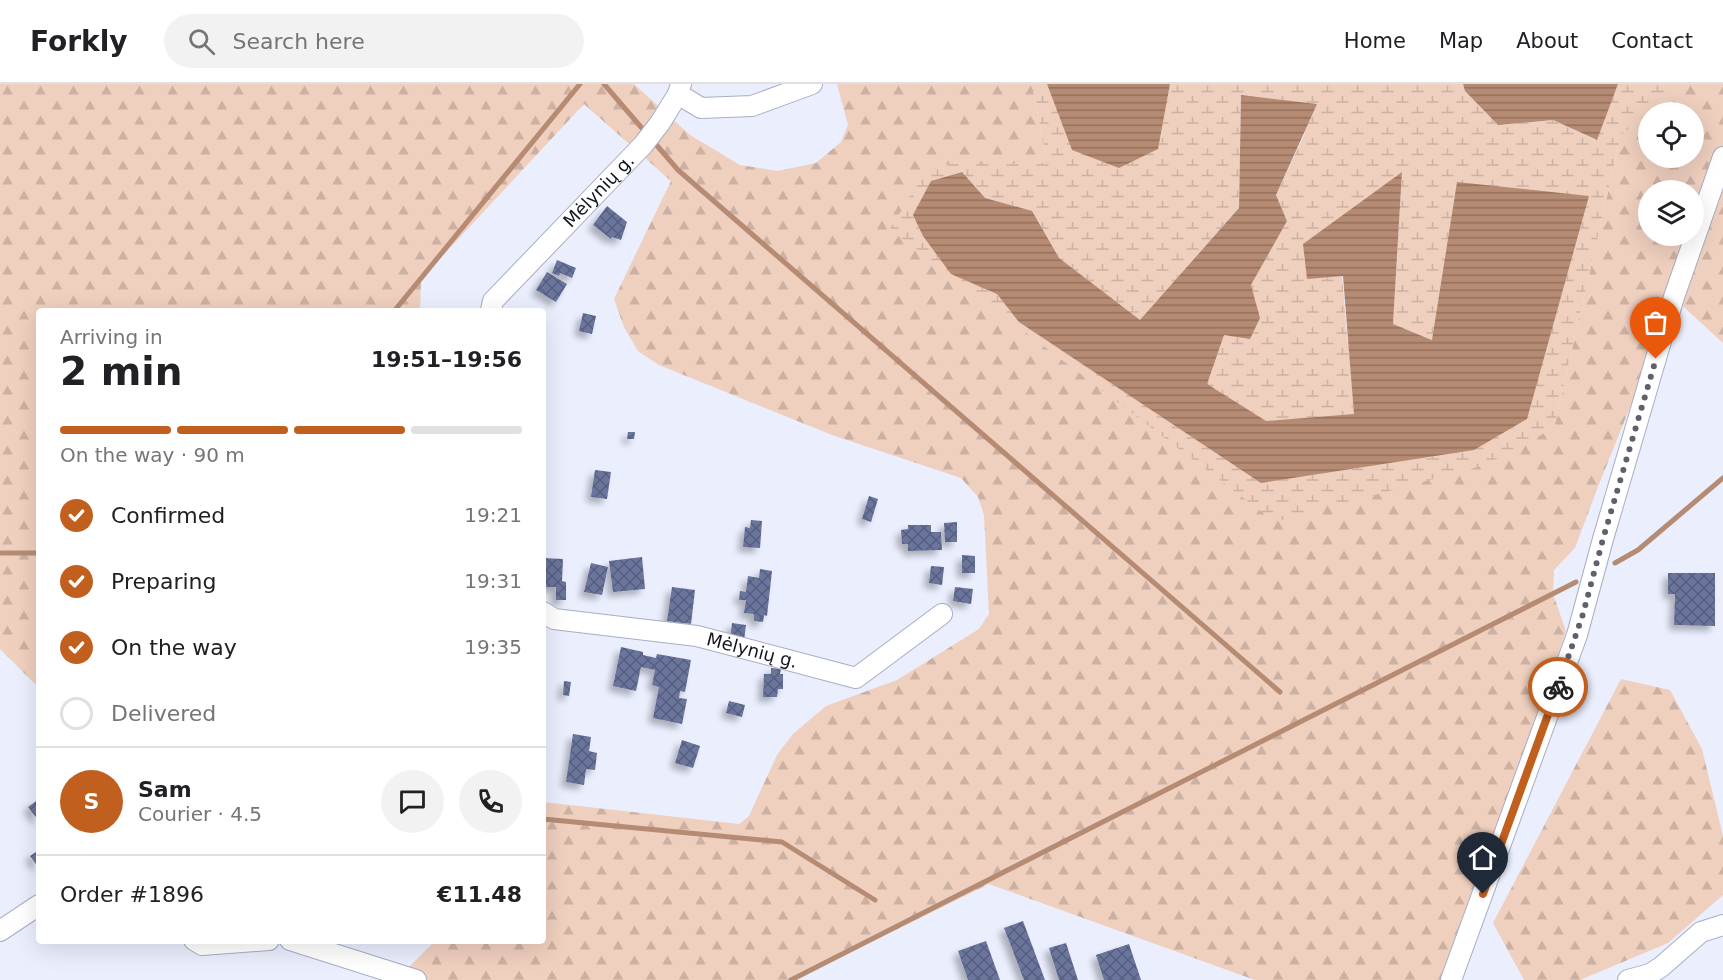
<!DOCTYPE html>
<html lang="en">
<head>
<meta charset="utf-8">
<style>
	body { margin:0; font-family:"DejaVu Sans",sans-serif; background:#f2f2f2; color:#202124; height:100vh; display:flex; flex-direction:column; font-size:22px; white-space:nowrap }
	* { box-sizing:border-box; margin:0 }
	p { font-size:20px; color:#757577 }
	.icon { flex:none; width:33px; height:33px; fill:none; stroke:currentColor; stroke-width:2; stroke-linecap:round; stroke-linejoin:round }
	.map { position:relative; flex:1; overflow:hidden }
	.sheet { position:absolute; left:36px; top:224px; width:510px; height:636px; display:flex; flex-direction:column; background:#fff; border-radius:6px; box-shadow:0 6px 24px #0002 }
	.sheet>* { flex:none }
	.controls { position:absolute; left:1638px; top:18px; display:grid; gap:12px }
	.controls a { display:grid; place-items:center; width:66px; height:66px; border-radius:50%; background:#fff; box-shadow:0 6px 24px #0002; font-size:30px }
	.pin { position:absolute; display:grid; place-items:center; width:51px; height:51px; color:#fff; margin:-62px -26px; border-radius:50% 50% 50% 0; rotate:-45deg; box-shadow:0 0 6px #0007 }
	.pin .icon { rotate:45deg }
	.courier { position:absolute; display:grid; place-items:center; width:60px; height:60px; margin:-30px; border:4px solid #c1601e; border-radius:50%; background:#fff; color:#222; box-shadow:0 2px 8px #0007 }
	.headline em { font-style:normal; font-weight:700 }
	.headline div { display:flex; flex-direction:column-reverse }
	.headline { display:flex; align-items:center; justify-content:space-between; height:102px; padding:0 24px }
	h1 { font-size:39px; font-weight:700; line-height:45px }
	.bar { display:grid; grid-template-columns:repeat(4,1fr); gap:9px 6px; align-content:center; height:72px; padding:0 24px }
	.bar i { height:8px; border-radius:4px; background:#e0e0e0 }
	.bar .current { background:#c1601e }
	.bar p { grid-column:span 4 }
	.line { display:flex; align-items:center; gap:15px; padding:0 24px; border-top:2px solid #e0e0e0 }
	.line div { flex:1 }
	.round { display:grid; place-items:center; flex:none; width:63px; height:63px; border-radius:32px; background:#f2f2f2 }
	ol { padding:0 24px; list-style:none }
	li { display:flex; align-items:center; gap:18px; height:66px }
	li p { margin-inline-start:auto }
	li .icon { padding:6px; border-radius:50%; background:#c1601e; color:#fff; stroke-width:4 }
	li:last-child { color:#757577 }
	li i { width:33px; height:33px; border:3px solid #e0e0e0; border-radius:50% }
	header { display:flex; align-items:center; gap:36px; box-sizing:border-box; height:84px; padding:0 30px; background:#fff; border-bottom:2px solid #e0e0e0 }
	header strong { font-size:28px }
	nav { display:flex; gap:33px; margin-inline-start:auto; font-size:21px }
	.search { width:420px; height:54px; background:#f2f2f2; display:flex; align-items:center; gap:15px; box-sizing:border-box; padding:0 21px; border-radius:33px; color:#757577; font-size:22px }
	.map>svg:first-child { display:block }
	.forest { fill:url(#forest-firs); fill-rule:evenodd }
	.wetland { fill:url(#wetland-marsh); fill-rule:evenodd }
	.water { fill:url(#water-rules) }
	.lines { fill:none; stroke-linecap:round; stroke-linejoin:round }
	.stream { stroke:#b68b73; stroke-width:5 }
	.building { fill:url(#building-cross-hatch); filter:url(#shadow) }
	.minor-casing { stroke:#a7aec5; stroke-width:22 }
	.minor { stroke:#fff; stroke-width:20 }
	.done { stroke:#5e616b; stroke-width:6; stroke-dasharray:0 10.8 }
	.route { stroke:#c1601e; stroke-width:8 }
	.labels { text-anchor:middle; stroke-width:4.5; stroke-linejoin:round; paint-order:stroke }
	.street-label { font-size:18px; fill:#12151d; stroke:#fcfcfc }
</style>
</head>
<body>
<header>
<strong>Forkly</strong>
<div class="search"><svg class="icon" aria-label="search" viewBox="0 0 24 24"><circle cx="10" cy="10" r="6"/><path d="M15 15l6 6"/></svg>Search here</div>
<nav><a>Home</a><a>Map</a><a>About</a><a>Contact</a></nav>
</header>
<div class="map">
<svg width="1723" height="896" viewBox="0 0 1723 896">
	<defs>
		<pattern id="forest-firs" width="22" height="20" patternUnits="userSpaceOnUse" patternTransform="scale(1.5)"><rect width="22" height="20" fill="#efcfbe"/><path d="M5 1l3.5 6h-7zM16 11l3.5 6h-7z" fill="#ccb1a3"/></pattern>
		<pattern id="wetland-marsh" width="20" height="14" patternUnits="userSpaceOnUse" patternTransform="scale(1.5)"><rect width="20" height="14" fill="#efcfbe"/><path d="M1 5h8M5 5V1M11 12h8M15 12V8" fill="none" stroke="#ccb1a3"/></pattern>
		<pattern id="water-rules" width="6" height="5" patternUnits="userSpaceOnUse" patternTransform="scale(1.5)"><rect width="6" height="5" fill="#b68b73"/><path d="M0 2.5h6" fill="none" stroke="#93705e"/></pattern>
		<pattern id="building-cross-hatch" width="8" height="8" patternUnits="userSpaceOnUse" patternTransform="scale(1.5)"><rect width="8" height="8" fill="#6a749c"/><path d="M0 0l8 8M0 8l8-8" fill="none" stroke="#565e7f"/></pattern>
		<filter id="shadow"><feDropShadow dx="-5" dy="5" stdDeviation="3" flood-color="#0004"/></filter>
	</defs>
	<rect width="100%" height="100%" fill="#eaeefd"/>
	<path class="forest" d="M 0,0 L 634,0 L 690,51 L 740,81 L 778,87 L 816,79 L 841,58 L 848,41 L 837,0 L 1032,0 L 1047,79 L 931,81 L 1554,344 L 1621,51 L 1648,29 L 1648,74 L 1694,74 L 1694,28 L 1650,28 L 1686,0 L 1723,0 L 1723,259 L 1674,214 L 1599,400 L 1575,464 L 1554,486 L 1553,510 L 1566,547 L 1450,896 L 1255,896 L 989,800 L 794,896 L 396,896 L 431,861 L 432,857 L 543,856 L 543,718 L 739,740 L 749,732 L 777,671 L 793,650 L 826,622 L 897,596 L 979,545 L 989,530 L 984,431 L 978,413 L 961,394 L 832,351 L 659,281 L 638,267 L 624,243 L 614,215 L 671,97 L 584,20 L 421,195 L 420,226 L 39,226 L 39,604 L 0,565 ZM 1648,106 L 1694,106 L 1694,152 L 1648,152 Z
		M 1621,595 L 1670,606 L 1702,665 L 1723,752 L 1723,811 L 1668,859 L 1580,896 L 1524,896 L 1493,839 Z"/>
	<path class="wetland" d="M 1032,0 L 1047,0 L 1047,1 L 1165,25 L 1170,0 L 1463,0 L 1465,7 L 1498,41 L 1553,36 L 1596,56 L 1618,0 L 1686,0 L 1621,51 L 1554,344 L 1485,381 L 1275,438 L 890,145 L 930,80 L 1047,79 ZM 1241,11 L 1305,49 L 1276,111 L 1287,137 L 1251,201 L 1260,234 L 1250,255 L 1224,251 L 1206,300 L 1266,337 L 1354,330 L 1342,192 L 1402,89 L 1393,240 L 1433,256 L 1457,99 L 1474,366 L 1261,399 L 1019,238 L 997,210 L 951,190 L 931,97 L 961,88 L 985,114 L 1032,127 L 1059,174 L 1140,236 L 1239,124 Z"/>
	<path class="water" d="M 1047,0 L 1170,0 L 1158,65 L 1119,84 L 1072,66 Z
		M 1463,0 L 1618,0 L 1597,56 L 1553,36 L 1498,41 L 1465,7 Z
		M 1241,11 L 1317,20 L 1276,111 L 1287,137 L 1251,201 L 1260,234 L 1250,255 L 1224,251 L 1207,300 L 1266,337 L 1354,330 L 1343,192 L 1307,195 L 1303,160 L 1402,88 L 1393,240 L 1432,256 L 1457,98 L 1589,112 L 1527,335 L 1474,366 L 1261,399 L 1019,238 L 997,210 L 951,190 L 923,152 L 913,131 L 931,97 L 962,88 L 985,114 L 1032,127 L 1059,174 L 1140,236 L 1239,124 Z"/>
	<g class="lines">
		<path class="stream" d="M 604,0 L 678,86 L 1280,608
			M 395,226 L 580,0
			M 0,469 L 39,469
			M 1615,479 L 1638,466 L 1723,394
			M 543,735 L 782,758 L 875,816
			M 791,896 L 1576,498"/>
	</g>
	<path class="building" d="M 607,122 L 627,138 L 621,156 L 612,153 L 611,155 L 593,141 Z
		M 557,176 L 576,184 L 572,194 L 560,189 L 559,192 L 552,189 Z
		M 547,188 L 567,200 L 556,218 L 536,206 Z
		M 583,229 L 596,232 L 592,250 L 579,247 Z
		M 628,348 L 635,348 L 634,355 L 627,355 Z
		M 595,386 L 611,388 L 607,415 L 591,413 Z
		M 869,412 L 878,415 L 871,438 L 862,435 Z
		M 751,436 L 762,437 L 760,464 L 743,463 L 745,443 L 750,444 Z
		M 957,438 L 957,458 L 945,458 L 944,439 Z
		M 908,441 L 931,441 L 931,448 L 941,448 L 942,466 L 908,467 L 908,460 L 902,460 L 901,446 L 908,445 Z
		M 962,471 L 975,472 L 975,489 L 962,489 Z
		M 642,473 L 645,505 L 613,508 L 609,477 Z
		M 543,474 L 563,475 L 562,497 L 566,498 L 566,516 L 556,516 L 556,503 L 545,503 L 545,488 L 543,488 Z
		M 591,479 L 608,483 L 602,511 L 584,508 Z
		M 931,482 L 944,483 L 942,501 L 929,499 Z
		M 760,485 L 772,487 L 767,532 L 764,531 L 763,538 L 754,537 L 754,530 L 744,529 L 746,516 L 739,516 L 740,507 L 746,508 L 748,492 L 759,494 Z
		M 1668,489 L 1715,489 L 1715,542 L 1674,541 L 1675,510 L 1668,510 Z
		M 672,503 L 695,506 L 691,540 L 667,537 Z
		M 955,503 L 973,505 L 971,520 L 953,517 Z
		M 732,539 L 746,541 L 744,557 L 730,555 Z
		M 621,563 L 643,568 L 643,571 L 656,574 L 657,570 L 691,576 L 685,608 L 680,607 L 679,614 L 687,615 L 682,640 L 653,634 L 659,603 L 652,601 L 655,586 L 641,583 L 636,607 L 613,602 Z
		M 771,584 L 781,585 L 780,590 L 783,590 L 783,605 L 778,605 L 777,613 L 763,613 L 764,590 L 771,590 Z
		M 564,597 L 571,598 L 569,612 L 563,611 Z
		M 729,617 L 745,621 L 742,633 L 726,629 Z
		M 573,650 L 591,653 L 589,667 L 597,669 L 595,686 L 586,685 L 584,701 L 566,698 Z
		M 682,656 L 700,662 L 693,684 L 675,679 Z
		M 39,715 L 39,737 L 28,723 Z
		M 39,766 L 39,784 L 30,772 Z
		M 1023,837 L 1045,896 L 1024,896 L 1004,844 Z
		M 986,857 L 1000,896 L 968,896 L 958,867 Z
		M 1066,859 L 1078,896 L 1059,896 L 1049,864 Z
		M 1129,860 L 1141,896 L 1104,896 L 1096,871 Z"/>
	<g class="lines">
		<defs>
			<g id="minor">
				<path d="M 681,0 L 678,10 L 701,24 L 752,22 L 812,0"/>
				<path id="s1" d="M 491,226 L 493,217 L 643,61 L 660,39 L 678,10"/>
				<path id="s2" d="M 543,528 L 554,535 L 697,552 L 856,594 L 942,530"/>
				<path d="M 0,847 L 39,821"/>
				<path d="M 194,856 L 202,861 L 269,856"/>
				<path d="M 290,856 L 416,896"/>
				<path d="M 1451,896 L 1577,551 L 1603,455 L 1674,213 L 1723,73"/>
				<path d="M 1628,896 L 1650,890 L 1661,883 L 1701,848 L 1723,841"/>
			</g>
		</defs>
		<use href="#minor" class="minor-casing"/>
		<use href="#minor" class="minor"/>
	</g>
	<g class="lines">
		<path class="done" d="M 1558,603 L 1583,530 L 1603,455 L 1656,275"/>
		<path class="route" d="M 1483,810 L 1558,603"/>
	</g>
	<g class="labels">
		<g class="street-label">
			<text dy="6" stroke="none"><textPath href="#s1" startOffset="162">Mėlynių g.</textPath></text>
			<text dy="6" stroke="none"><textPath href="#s2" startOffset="214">Mėlynių g.</textPath></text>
		</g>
	</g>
</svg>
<div class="controls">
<a><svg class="icon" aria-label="locate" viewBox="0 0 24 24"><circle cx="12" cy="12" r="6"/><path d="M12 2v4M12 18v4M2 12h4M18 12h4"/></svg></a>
<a><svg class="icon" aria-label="layers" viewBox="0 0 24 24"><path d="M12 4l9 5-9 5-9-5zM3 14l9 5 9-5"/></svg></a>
</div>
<div class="pin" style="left:1656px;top:275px;background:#ea580c"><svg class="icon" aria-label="bag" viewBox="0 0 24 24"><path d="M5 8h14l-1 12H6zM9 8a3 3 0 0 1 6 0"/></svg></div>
<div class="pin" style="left:1483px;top:810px;background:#1f2937"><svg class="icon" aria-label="home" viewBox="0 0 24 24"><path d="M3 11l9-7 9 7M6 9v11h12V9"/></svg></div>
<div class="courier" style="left:1558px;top:603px"><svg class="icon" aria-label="bike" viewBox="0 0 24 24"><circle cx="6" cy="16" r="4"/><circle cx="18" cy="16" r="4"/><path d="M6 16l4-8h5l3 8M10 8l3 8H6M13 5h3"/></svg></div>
<section class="sheet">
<div class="headline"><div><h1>2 min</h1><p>Arriving in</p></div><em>19:51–19:56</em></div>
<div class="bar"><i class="current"></i><i class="current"></i><i class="current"></i><i></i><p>On the way · 90 m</p></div>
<ol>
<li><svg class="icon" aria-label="check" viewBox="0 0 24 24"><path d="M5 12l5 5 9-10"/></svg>Confirmed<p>19:21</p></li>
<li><svg class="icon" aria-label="check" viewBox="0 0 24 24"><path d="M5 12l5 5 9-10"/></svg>Preparing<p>19:31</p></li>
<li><svg class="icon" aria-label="check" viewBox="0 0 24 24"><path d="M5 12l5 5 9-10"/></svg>On the way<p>19:35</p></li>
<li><i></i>Delivered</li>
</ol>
<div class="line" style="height:108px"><b class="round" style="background:#c1601e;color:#fff">S</b><div><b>Sam</b><p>Courier · 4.5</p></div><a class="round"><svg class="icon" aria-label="chat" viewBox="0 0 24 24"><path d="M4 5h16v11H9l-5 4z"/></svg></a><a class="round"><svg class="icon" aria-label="phone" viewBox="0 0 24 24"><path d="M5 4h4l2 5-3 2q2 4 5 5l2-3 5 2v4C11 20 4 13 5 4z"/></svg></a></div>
<div class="line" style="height:78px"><div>Order #1896</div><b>€11.48</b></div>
</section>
</div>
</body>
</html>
